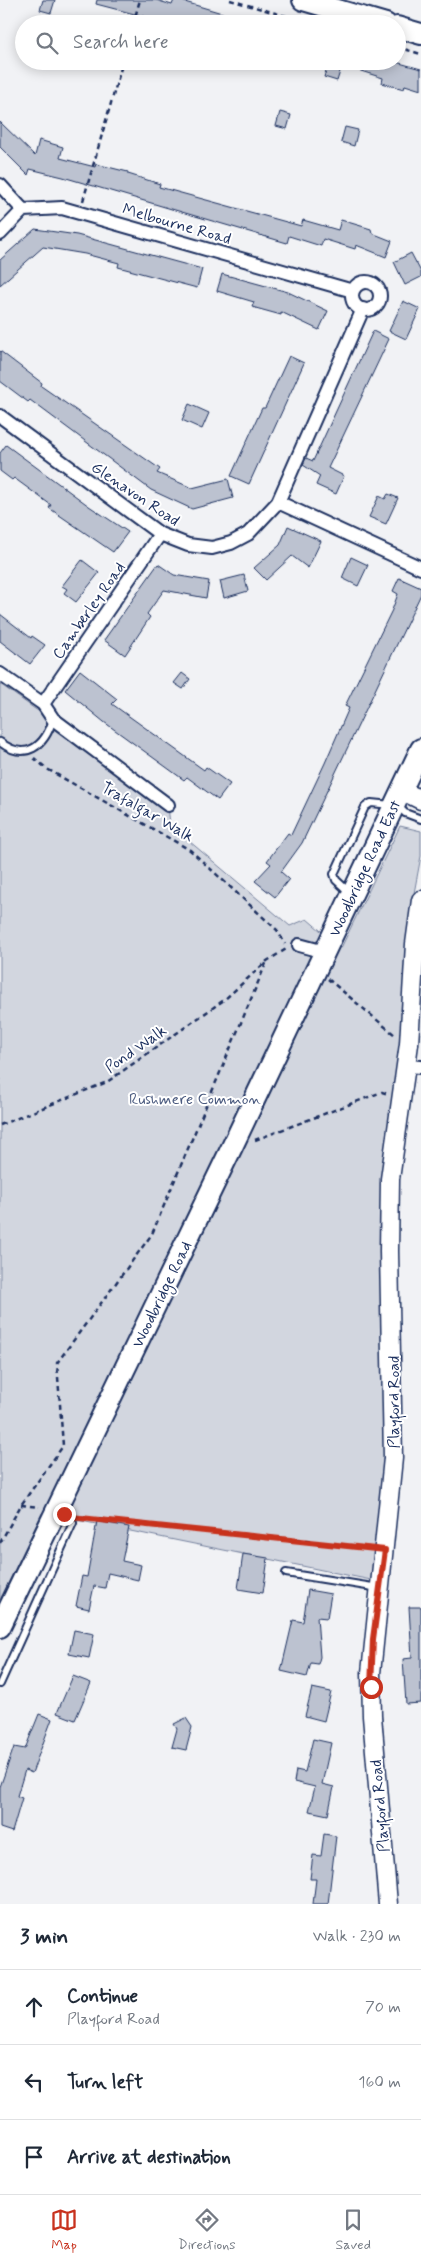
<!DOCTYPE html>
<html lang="en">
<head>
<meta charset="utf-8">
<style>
	body { margin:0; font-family:Mynerve,sans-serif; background:#f2f2f3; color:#1f2937 }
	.stop { position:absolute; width:15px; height:15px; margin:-11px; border:4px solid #c8321e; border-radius:50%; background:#fff }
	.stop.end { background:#c8321e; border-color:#fff; box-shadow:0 1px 5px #0008 }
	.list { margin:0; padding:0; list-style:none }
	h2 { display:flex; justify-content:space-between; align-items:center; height:65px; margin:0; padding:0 20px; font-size:21px }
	h2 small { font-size:16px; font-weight:400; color:#747a83 }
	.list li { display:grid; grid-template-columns:32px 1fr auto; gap:15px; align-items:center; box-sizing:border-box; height:75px; padding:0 20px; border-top:1px solid #e0e1e3 }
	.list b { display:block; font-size:19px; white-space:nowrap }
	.list p { margin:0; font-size:16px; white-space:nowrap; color:#747a83 }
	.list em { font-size:16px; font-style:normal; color:#747a83 }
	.icon { flex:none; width:28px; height:28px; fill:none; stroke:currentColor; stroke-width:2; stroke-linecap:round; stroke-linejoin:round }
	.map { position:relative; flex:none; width:421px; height:1904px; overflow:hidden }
	.search { position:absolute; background:#fff; box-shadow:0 2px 12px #0003; left:15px; right:15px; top:15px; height:55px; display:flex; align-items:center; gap:12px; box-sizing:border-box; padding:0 18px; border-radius:28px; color:#747a83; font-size:19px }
	.sheet { height:290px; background:#fff }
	nav { display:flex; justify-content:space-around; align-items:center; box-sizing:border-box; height:70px; border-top:1px solid #e0e1e3; background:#fff; font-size:14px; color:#747a83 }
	nav a { display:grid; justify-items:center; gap:2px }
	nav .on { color:#c8321e }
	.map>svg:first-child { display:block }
	.green { fill:#d2d6df; stroke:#76829e }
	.building { fill:#bcc2d0; stroke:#1b2f5e }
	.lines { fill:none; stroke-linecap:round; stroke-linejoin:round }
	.lane-casing { stroke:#1b2f5e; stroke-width:10 }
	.street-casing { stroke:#1b2f5e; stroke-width:16 }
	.secondary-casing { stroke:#1b2f5e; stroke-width:21 }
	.primary-casing { stroke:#1b2f5e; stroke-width:24 }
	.path { stroke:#1b2f5e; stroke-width:2.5; stroke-dasharray:5 4; stroke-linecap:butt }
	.lane { stroke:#fff; stroke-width:6 }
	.street { stroke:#fff; stroke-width:12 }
	.secondary { stroke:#fff; stroke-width:18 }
	.primary { stroke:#fff; stroke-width:20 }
	.route { stroke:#c8321e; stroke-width:6 }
	.labels { text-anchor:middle; stroke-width:4; stroke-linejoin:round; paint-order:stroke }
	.street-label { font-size:16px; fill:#1b2f5e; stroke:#fff }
	.park-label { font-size:16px; fill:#49597e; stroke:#fff }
</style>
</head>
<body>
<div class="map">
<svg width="421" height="1904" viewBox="0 0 421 1904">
	<rect width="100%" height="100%" fill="#f1f2f5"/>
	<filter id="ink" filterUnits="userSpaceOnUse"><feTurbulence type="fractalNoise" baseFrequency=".02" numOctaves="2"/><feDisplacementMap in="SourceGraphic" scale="10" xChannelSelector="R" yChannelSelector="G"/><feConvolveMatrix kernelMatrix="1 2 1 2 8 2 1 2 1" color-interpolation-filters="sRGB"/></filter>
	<g filter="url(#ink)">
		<path class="green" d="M 0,684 L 35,709 L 53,719 L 168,805 L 170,825 L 290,926 L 307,919 L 341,948 L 400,826 L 421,831 L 421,856 L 409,920 L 401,1042 L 382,1180 L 381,1276 L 385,1453 L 375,1554 L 371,1580 L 42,1513 L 0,1600 Z"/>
		<path class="building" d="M 43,0 L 55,0 L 51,13 L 40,10 Z
			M 97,0 L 156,0 L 172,5 L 174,0 L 178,0 L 249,21 L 248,24 L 173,24 L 96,4 Z
			M 329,61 L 392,61 L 421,69 L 421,90 L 405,85 L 404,89 L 382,83 L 383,78 L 342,65 L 337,81 L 324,77 Z
			M 280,112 L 291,115 L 287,129 L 276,126 Z
			M 0,122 L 35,156 L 39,140 L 63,147 L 60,158 L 95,167 L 96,164 L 128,172 L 128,174 L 160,184 L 159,187 L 301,226 L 303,220 L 338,230 L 341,220 L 371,229 L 372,233 L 392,241 L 386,257 L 356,245 L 355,249 L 323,239 L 321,246 L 289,236 L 287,243 L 63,177 L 30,169 L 28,175 L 0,147 Z
			M 345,127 L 358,130 L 354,146 L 341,142 Z
			M 35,229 L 77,235 L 202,269 L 197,288 L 118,267 L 119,263 L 85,254 L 43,247 L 0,285 L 0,260 Z
			M 411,253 L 421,272 L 421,277 L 405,285 L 394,262 Z
			M 222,274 L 288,292 L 328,311 L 319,330 L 281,312 L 281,315 L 252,307 L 254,302 L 217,291 Z
			M 403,301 L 420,309 L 406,339 L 389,331 Z
			M 373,331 L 389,339 L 328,468 L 344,476 L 336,494 L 316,485 L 320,476 L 303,465 L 306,458 L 313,461 Z
			M 0,351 L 42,383 L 41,386 L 160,469 L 157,473 L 192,488 L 228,479 L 233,498 L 192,509 L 151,490 L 30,400 L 28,402 L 0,381 Z
			M 289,356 L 304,363 L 249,484 L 231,476 L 262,408 L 265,408 Z
			M 189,404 L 209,413 L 202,429 L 182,420 Z
			M 6,445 L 89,506 L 128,532 L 113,552 L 49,508 L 51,505 L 14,478 L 12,480 L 0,471 L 0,453 Z
			M 388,494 L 398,498 L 386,524 L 369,517 L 379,496 L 385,499 Z
			M 288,526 L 321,541 L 308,568 L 292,556 L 266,580 L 254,568 L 280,545 Z
			M 351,557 L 368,565 L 358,586 L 342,578 Z
			M 82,560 L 99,573 L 76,602 L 64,593 L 67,589 L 62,586 Z
			M 158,564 L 174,575 L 209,581 L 206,598 L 164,590 L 147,614 L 150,617 L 125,655 L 104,640 Z
			M 244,575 L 248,591 L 224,598 L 220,581 Z
			M 399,578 L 421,588 L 421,594 L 302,843 L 281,872 L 289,879 L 275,897 L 255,881 L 271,864 L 267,861 L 288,833 L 291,835 L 325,763 L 349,708 L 345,706 L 392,610 L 398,594 L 393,591 Z
			M 0,614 L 31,638 L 32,636 L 45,645 L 30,664 L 0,641 Z
			M 80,670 L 117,699 L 112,704 L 204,770 L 206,767 L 230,784 L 218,800 L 187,777 L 184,780 L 104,722 L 65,690 Z
			M 182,673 L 190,679 L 183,689 L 174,683 Z
			M 97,1521 L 129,1527 L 122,1561 L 141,1565 L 138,1580 L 108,1573 L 105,1588 L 94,1586 L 89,1609 L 76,1606 L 82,1576 L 87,1577 Z
			M 243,1554 L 268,1558 L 263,1593 L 238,1589 Z
			M 308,1590 L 331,1594 L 327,1618 L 317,1617 L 320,1657 L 318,1664 L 311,1663 L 307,1677 L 281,1671 L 293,1620 L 303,1622 Z
			M 409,1607 L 421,1607 L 421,1703 L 406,1704 L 403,1659 L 412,1658 Z
			M 74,1630 L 94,1634 L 89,1658 L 69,1654 Z
			M 73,1676 L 91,1683 L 75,1720 L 57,1713 Z
			M 312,1688 L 331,1692 L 324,1721 L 305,1716 Z
			M 39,1714 L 52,1719 L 32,1773 L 25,1770 L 17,1796 L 22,1798 L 12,1832 L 0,1828 L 0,1787 L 14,1747 L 25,1749 Z
			M 186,1718 L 192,1727 L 186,1750 L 172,1747 L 177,1729 L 174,1724 Z
			M 313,1739 L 331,1743 L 322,1784 L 334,1787 L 328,1815 L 309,1811 L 315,1787 L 294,1782 L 296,1770 L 305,1772 Z
			M 324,1834 L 336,1836 L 328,1904 L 313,1904 L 316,1879 L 310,1879 L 313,1855 L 321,1856 Z"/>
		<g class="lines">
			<defs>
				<path id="lane" d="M 0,742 C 26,762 45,746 53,719
					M 397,805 L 405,813 L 421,819
					M 349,892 L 336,880 L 334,874 L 365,807 L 371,803 L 391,805
					M 286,1573 L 379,1588
					M 0,1684 L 73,1523 L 62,1504"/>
				<path id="street" d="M 0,185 L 23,210
					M 0,234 L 23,210 L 62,208 L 353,291
					M352 296a14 14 0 1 1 28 0a14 14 0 1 1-28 0Z
					M 0,416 L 160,534 L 188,545 L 212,548 L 231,543 L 248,534 L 278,502 L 363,309
					M 278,502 L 421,568
					M 0,674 L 43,704 L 53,719 L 168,805
					M 43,704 L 160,534
					M 299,945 L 325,952
					M 406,1066 L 421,1067"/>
				<path id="secondary" d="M 401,790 L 421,800
					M 388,1904 L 372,1716 L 371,1673 L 393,1458 L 389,1251 L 390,1179 L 409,1044 L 415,944 L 421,900"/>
				<path id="primary" d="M 303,0 L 386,24
					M 397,27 L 421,34
					M 0,1627 L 232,1147 L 421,749"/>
			</defs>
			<use href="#lane" class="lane-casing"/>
			<use href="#street" class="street-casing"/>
			<use href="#secondary" class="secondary-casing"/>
			<use href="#primary" class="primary-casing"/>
			<path class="path" d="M 230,0 L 314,24
				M 133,24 L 140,0
				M 397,47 L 421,54
				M 83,201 L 123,61
				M 34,758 L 47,769 L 190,850 L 277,930 L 285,944
				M 328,979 L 395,1035
				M 0,1125 L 107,1082 L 224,1000 L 267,961 L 288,948
				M 255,1140 L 382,1092 L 388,1094
				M 21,1505 L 39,1507
				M 81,1518 L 369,1548
				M 0,1543 L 21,1505 L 63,1446 L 57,1363 L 152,1234 L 267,961"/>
			<use href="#lane" class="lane"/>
			<use href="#street" class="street"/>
			<use href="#secondary" class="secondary"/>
			<use href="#primary" class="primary"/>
		</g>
	</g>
	<g class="lines" filter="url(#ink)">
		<path class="route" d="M 64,1514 L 71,1517 L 385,1550 L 373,1639 L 371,1687"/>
	</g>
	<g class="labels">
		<g class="street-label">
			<text transform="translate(177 223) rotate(16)" y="6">Melbourne Road</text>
			<text transform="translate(136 493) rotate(34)" y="6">Glenavon Road</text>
			<text transform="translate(88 610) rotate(-55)" y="6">Camberley Road</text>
			<text transform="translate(148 811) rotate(30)" y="6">Trafalgar Walk</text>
			<text transform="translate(364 868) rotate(-65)" y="6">Woodbridge Road East</text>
			<text transform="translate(135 1048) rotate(-35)" y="6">Pond Walk</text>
			<text transform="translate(161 1294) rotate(-64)" y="6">Woodbridge Road</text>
			<text transform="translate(393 1402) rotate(-90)" y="6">Playford Road</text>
			<text transform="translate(379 1806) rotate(-95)" y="6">Playford Road</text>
		</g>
		<g class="park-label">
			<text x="195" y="1104">Rushmere Common</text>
		</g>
	</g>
</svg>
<div class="stop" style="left:371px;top:1687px"></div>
<div class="stop end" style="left:64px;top:1514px"></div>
<div class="search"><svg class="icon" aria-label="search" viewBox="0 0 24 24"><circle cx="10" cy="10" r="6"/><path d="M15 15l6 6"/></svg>Search here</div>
</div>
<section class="sheet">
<h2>3 min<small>Walk · 230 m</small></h2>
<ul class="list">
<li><svg class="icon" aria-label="ahead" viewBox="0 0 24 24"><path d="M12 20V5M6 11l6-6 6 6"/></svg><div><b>Continue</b><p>Playford Road</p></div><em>70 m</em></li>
<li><svg class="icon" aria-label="left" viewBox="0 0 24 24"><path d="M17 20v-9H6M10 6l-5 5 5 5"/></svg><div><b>Turn left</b></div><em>160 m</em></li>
<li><svg class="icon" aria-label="arrive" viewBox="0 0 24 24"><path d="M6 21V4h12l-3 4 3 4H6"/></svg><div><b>Arrive at destination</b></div></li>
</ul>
</section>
<nav>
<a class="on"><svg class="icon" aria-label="map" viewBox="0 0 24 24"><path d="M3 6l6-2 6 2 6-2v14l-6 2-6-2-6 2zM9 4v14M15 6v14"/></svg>Map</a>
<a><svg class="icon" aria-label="directions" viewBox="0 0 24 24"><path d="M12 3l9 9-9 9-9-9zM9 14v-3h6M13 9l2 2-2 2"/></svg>Directions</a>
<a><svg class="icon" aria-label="saved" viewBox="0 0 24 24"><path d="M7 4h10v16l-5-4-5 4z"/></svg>Saved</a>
</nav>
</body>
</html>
